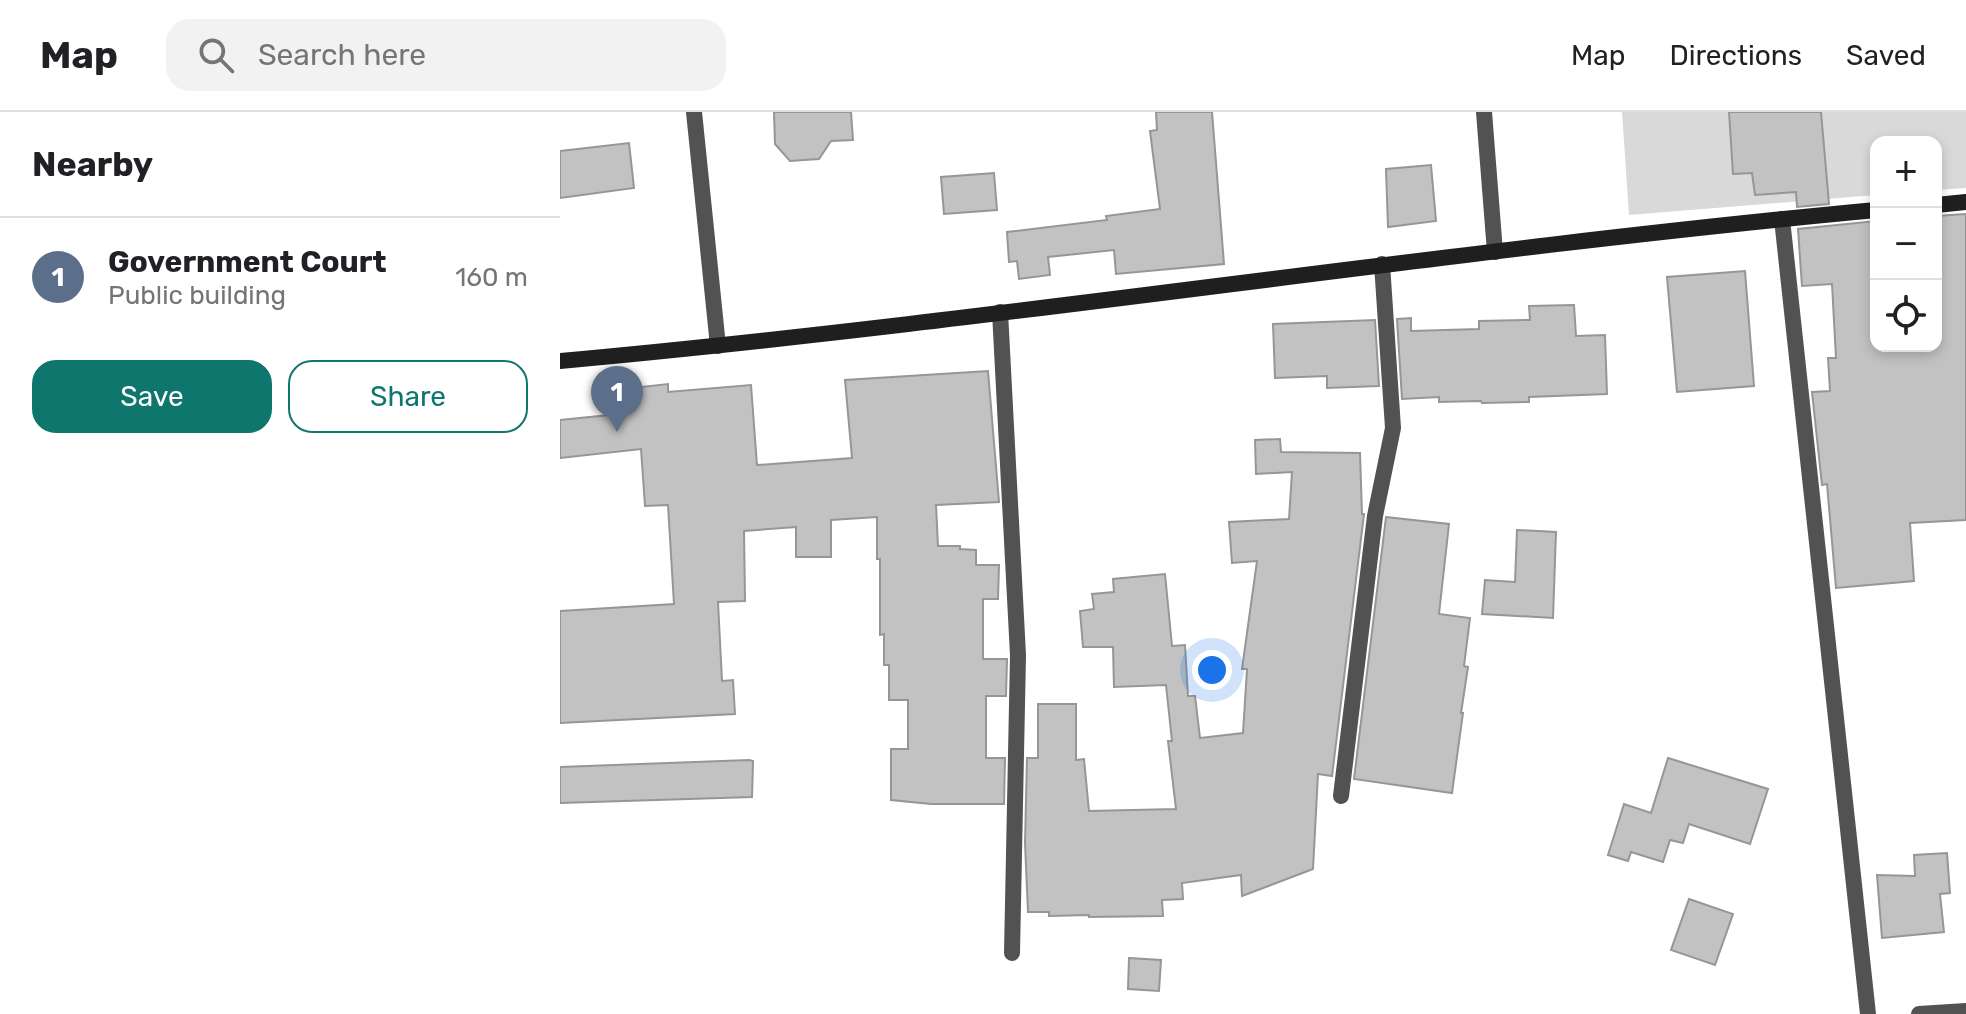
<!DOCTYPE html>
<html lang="en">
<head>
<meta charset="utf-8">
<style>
	body { margin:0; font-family:Rubik,sans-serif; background:#f2f2f2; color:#202124 }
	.controls { position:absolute; right:24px; top:24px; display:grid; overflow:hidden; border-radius:16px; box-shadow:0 4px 12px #0003 }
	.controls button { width:72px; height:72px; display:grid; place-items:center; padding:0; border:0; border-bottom:2px solid #e0e0e0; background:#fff; color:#202124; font:40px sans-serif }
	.you { position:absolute; left:652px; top:558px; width:28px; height:28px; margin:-20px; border:6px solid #fff; border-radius:50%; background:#1a73e8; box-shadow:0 0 0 12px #1a73e833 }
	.badge { display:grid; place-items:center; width:52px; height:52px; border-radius:50%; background:#0f766e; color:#fff; font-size:26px; font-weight:700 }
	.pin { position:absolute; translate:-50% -66px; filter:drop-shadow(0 2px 4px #0008) }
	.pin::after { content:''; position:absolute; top:42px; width:28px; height:24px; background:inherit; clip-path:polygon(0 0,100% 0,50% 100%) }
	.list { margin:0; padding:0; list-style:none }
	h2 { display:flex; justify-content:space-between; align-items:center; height:104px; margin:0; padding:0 32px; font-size:34px }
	h2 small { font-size:26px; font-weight:400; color:#757577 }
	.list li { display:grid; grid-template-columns:52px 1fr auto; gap:24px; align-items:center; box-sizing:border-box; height:120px; padding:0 32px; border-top:2px solid #e0e0e0 }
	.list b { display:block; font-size:30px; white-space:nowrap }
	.list p { margin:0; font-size:26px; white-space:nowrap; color:#757577 }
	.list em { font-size:26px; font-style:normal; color:#757577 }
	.actions { display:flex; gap:16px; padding:24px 32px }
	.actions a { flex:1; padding:18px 0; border:2px solid #0f766e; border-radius:24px; text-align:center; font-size:28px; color:#0f766e }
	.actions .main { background:#0f766e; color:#fff }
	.icon { flex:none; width:44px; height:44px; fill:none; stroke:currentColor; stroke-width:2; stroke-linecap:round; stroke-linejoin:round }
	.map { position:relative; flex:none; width:1406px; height:902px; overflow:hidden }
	header { display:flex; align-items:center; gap:48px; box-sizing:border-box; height:112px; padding:0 40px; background:#fff; border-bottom:2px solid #e0e0e0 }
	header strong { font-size:38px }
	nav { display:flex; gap:44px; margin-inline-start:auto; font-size:28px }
	.search { width:560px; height:72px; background:#f2f2f2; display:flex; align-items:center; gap:20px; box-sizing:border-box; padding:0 28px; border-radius:24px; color:#757577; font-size:30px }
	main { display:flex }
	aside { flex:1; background:#fff }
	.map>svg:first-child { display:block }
	.green { fill:#d9d9d9 }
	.building { fill:#c2c2c2; stroke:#969696; stroke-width:2 }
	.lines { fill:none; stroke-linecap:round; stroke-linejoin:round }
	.street { stroke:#525252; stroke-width:16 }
	.secondary { stroke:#1f1f1f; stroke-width:16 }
</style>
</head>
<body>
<header>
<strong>Map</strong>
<div class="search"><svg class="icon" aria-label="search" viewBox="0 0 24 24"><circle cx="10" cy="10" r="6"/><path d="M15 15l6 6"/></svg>Search here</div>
<nav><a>Map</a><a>Directions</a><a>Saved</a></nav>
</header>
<main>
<aside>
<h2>Nearby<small></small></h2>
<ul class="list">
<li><span class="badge" style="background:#5c6f8a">1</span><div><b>Government Court</b><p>Public building</p></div><em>160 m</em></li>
</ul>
<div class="actions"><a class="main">Save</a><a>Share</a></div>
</aside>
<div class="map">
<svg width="1406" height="902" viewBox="0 0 1406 902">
	<rect width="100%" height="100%" fill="#fff"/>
	<path class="green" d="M 1062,0 L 1406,0 L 1406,76 L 1376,78 L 1376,30 L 1316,30 L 1316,83 L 1069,103 Z"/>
	<path class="building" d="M 214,0 L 291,0 L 293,28 L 271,29 L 259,47 L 230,49 L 215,32 Z
		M 596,0 L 652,0 L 664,152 L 556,162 L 554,138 L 488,145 L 490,163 L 459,167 L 457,149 L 449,150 L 447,120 L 547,108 L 546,104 L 600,97 L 590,19 L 597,18 Z
		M 1169,0 L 1261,0 L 1269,92 L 1237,95 L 1236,80 L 1195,83 L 1192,61 L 1173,62 Z
		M 69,31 L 74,76 L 0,86 L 0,39 Z
		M 871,53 L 876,109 L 828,115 L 826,57 Z
		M 434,61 L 437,98 L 384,102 L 381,65 Z
		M 1406,102 L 1406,408 L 1350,411 L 1354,469 L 1276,476 L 1267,372 L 1262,373 L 1252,280 L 1270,279 L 1268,246 L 1276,246 L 1272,172 L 1242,174 L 1238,117 L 1316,109 L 1316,234 L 1376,234 L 1376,104 Z
		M 1185,159 L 1194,274 L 1117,280 L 1107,165 Z
		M 1014,193 L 1016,224 L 1045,223 L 1047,282 L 969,285 L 969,290 L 922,291 L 921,289 L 879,290 L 879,285 L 842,287 L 837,207 L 851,206 L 851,219 L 919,217 L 919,209 L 970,208 L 969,194 Z
		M 815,208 L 819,274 L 767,276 L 767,264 L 715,266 L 713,212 Z
		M 428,259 L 439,390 L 376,393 L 378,434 L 400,434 L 400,437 L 416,438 L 416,453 L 439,453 L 438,487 L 423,487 L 423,547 L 447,547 L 446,584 L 426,584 L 426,646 L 445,646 L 444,692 L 371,692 L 331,688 L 331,637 L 348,637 L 348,588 L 329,588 L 329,553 L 324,553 L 324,522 L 320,523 L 320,447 L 317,447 L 317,405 L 271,408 L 271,445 L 236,445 L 236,415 L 184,419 L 185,489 L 158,490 L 162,569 L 173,568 L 175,602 L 0,611 L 0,499 L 114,492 L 108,393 L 85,394 L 81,337 L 0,346 L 0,308 L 49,303 L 46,279 L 108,272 L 108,280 L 191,273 L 197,353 L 292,346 L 285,268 Z
		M 720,327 L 721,340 L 800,341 L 802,402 L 804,402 L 772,664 L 758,662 L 753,757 L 682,784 L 681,763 L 622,771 L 623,787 L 602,788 L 603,804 L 529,805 L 529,803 L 489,804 L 489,800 L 468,800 L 465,731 L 467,646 L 478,646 L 478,592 L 516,592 L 516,648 L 524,647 L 529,699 L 616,697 L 608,629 L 612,629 L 606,573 L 554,575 L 553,535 L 523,535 L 520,499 L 534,497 L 532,482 L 554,480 L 553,467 L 605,462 L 612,534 L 625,533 L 628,584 L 635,584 L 640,626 L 683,621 L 687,557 L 682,557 L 697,449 L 672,451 L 669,410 L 729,407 L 732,360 L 696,362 L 695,328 Z
		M 826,405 L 889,412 L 879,502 L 910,506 L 904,554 L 908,555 L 901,601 L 903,601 L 892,681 L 794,667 Z
		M 957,418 L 996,420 L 993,506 L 922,502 L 925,468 L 955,470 Z
		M 1108,646 L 1208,677 L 1190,732 L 1129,712 L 1123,731 L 1110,728 L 1103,750 L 1071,740 L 1068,749 L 1048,743 L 1064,692 L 1091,701 Z
		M 189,648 L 193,649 L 192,685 L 0,691 L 0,655 Z
		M 1387,741 L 1390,781 L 1380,782 L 1384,820 L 1322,826 L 1317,763 L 1355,764 L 1354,743 Z
		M 1129,787 L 1173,802 L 1155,853 L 1111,838 Z
		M 569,846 L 601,848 L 599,879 L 568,877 Z"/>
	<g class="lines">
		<path class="street" d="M 134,0 L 158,234
			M 924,0 L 935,140
			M 1222,107 L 1308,902
			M 440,200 L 458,543 L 452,841
			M 781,684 L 815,404 L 833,316 L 822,152
			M 1359,902 L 1406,899"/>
		<path class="secondary" d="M 1376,93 L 1406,90
			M 0,249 C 440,209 876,139 1316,98"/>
	</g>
</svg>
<div class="controls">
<button>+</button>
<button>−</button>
<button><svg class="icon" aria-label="locate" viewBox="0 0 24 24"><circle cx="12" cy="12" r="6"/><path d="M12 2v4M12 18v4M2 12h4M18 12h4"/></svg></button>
</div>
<div class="you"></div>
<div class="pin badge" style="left:57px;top:320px;background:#5c6f8a">1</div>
</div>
</main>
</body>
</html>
